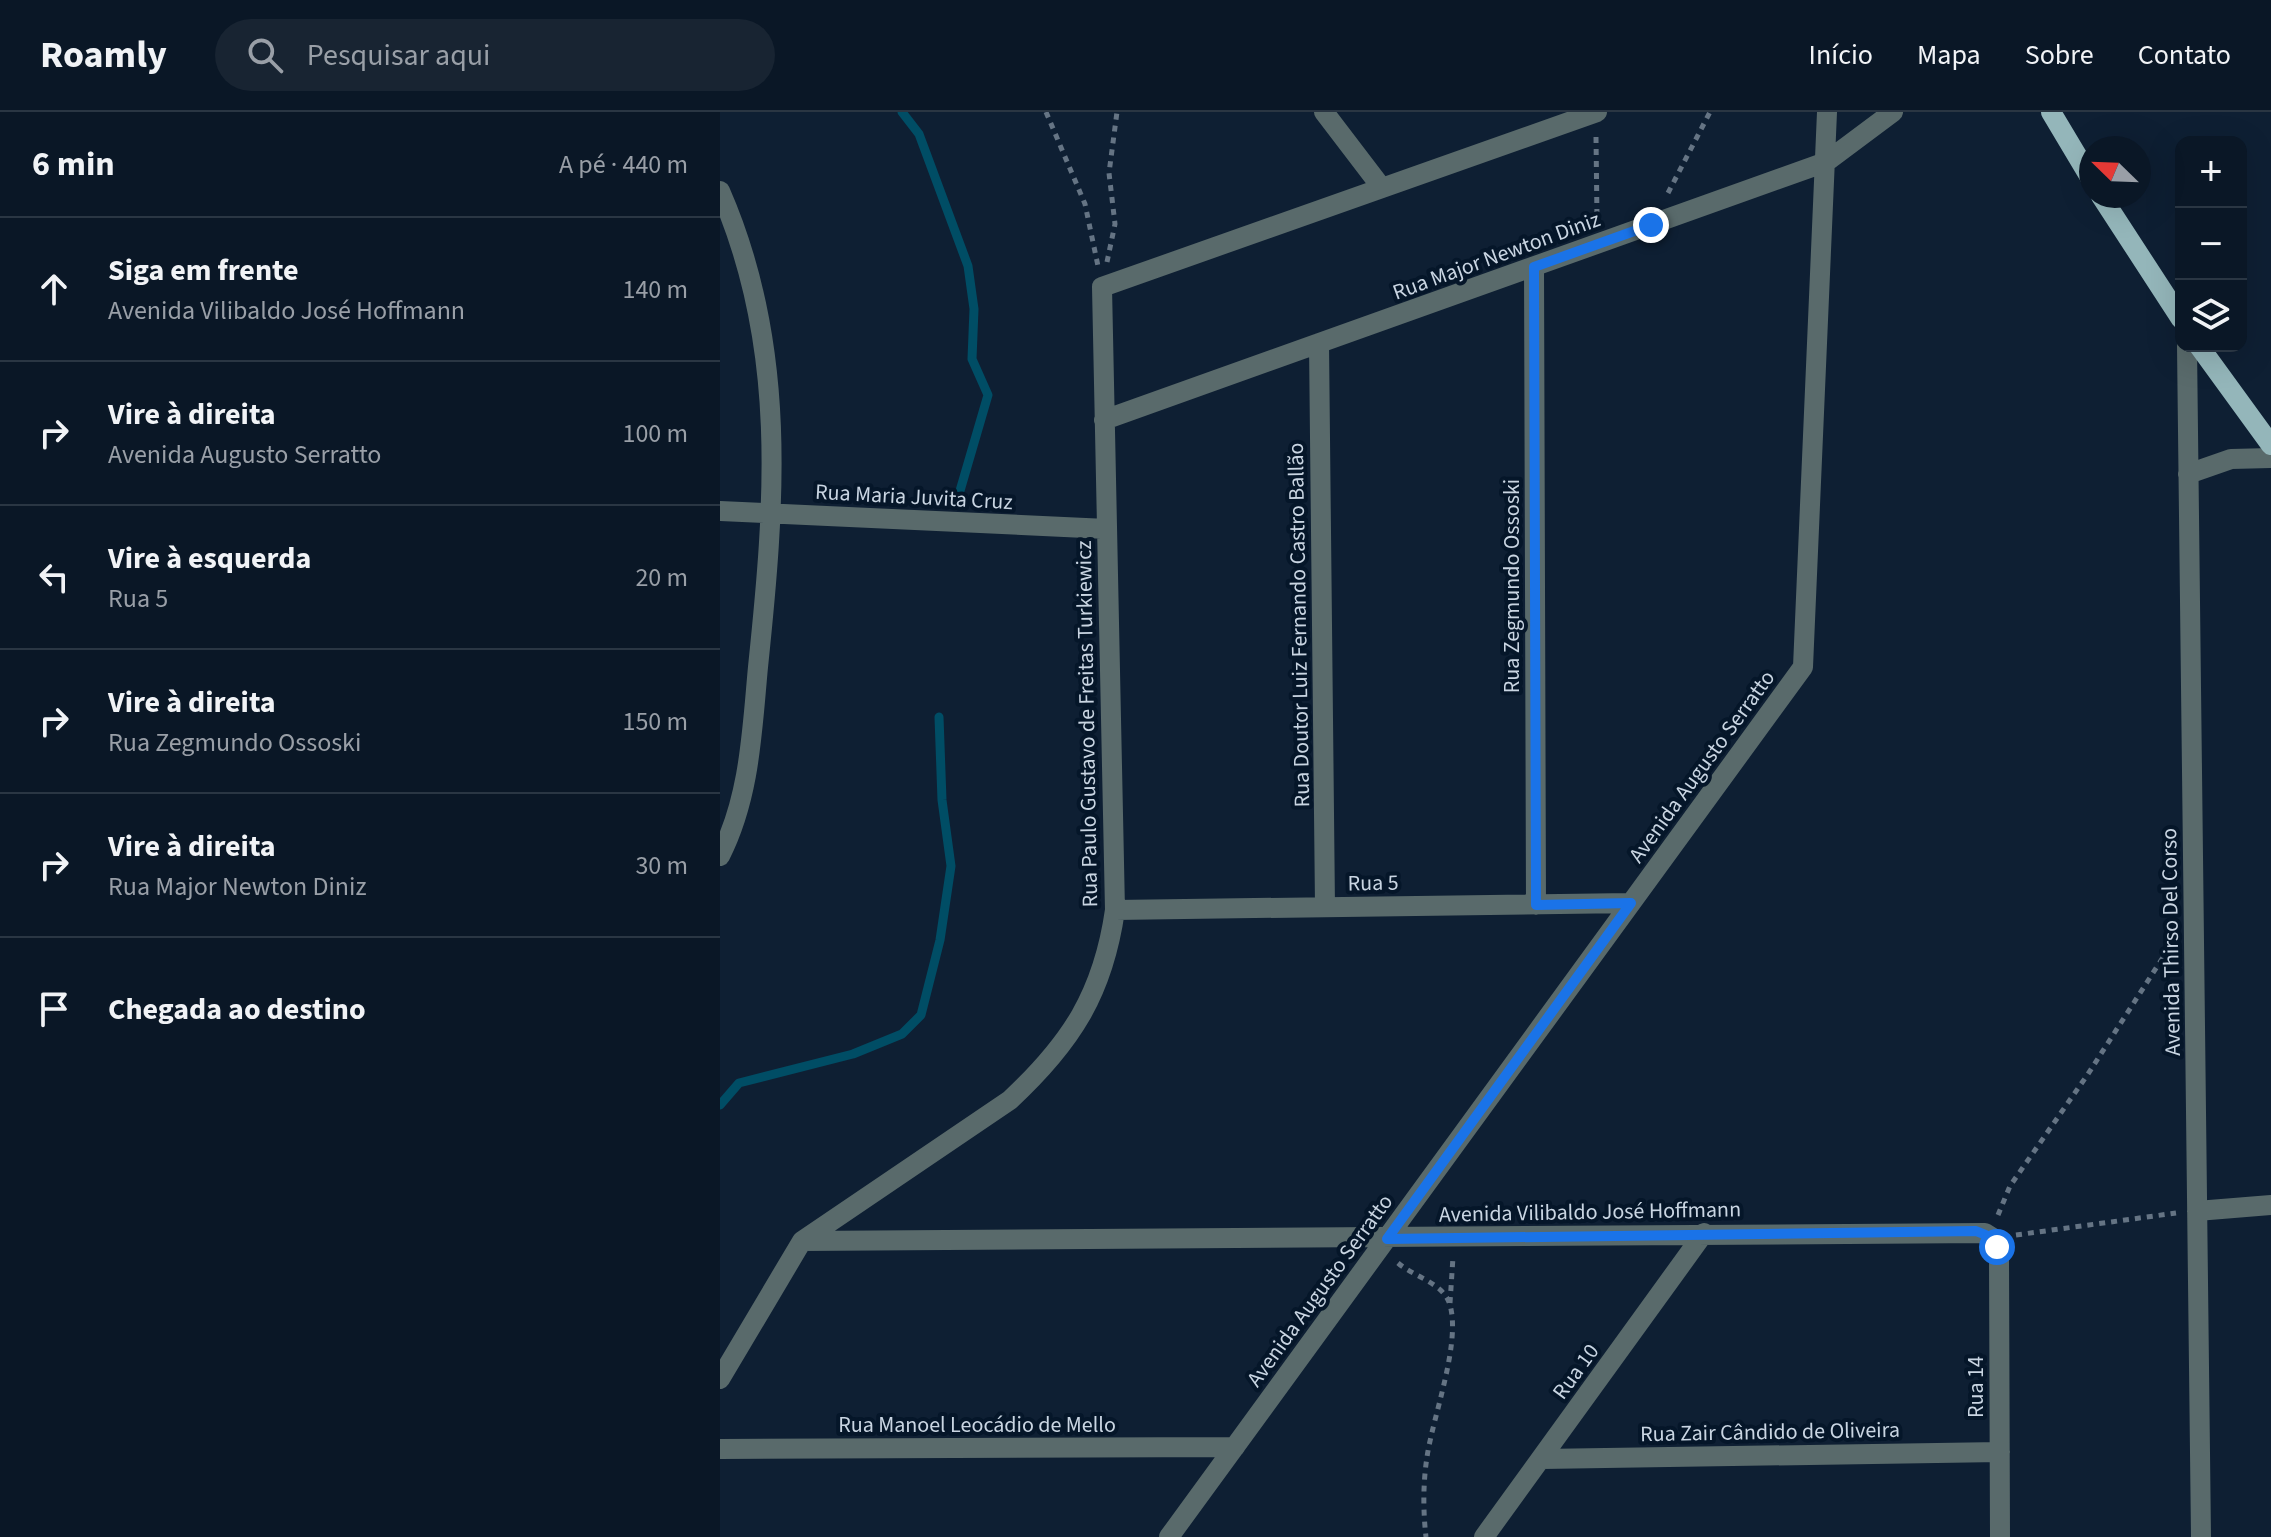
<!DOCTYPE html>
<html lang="pt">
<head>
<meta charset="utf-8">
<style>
	body { margin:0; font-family:"Source Sans 3",sans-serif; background:#182432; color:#f1f3f6 }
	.controls { position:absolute; right:24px; top:24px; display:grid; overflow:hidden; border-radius:16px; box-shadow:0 8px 32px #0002 }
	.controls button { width:72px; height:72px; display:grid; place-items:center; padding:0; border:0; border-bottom:2px solid #2a3643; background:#0a1726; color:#f1f3f6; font:40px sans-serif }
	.compass { position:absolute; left:1359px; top:24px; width:72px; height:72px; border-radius:50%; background:#0a1726; box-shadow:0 8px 32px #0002; rotate:293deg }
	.stop { position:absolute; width:24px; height:24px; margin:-18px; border:6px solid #1a73e8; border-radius:50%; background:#fff }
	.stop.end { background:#1a73e8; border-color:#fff; box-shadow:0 2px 8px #0008 }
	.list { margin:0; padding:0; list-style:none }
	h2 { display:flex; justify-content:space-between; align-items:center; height:104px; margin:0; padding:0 32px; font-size:34px }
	h2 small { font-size:26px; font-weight:400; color:#999fa7 }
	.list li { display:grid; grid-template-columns:52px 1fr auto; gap:24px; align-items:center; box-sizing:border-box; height:144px; padding:0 32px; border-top:2px solid #2a3643 }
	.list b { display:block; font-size:30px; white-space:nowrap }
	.list p { margin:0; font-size:26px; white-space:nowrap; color:#999fa7 }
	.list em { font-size:26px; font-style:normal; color:#999fa7 }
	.icon { flex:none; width:44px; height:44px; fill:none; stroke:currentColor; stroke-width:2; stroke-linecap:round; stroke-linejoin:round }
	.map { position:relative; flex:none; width:1551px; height:1425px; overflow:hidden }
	header { display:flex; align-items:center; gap:48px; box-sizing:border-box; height:112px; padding:0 40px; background:#0a1726; border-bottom:2px solid #2a3643 }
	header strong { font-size:38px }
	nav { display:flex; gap:44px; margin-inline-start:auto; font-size:28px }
	.search { width:560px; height:72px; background:#182432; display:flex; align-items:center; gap:20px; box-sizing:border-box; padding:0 28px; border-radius:44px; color:#999fa7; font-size:30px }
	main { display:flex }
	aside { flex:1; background:#0a1726 }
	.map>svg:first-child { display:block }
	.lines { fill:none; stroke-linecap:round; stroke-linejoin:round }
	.stream { stroke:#004d65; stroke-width:9 }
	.path { stroke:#657484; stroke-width:5; stroke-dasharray:6 6; stroke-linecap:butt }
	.minor { stroke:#596a6b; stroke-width:20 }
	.major { stroke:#94b6ba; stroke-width:20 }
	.route { stroke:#1a73e8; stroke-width:10 }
	.labels { text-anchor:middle; stroke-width:8; stroke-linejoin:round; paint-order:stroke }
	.street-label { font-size:22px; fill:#c9d5e2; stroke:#051629 }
</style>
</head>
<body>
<header>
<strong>Roamly</strong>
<div class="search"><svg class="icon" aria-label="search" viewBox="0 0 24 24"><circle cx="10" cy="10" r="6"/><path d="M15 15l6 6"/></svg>Pesquisar aqui</div>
<nav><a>Início</a><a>Mapa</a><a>Sobre</a><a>Contato</a></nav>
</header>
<main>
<aside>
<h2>6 min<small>A pé · 440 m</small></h2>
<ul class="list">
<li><svg class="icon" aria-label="ahead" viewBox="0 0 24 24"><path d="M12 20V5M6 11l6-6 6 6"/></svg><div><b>Siga em frente</b><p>Avenida Vilibaldo José Hoffmann</p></div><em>140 m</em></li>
<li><svg class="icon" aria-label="right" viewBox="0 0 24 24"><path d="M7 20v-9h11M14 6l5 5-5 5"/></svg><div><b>Vire à direita</b><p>Avenida Augusto Serratto</p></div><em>100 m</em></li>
<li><svg class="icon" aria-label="left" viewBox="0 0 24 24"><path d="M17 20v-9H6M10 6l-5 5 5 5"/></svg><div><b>Vire à esquerda</b><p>Rua 5</p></div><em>20 m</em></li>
<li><svg class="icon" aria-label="right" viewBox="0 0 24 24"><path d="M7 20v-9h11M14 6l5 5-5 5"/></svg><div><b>Vire à direita</b><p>Rua Zegmundo Ossoski</p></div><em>150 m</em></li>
<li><svg class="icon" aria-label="right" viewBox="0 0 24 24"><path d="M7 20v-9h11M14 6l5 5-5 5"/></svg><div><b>Vire à direita</b><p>Rua Major Newton Diniz</p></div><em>30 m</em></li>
<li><svg class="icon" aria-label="arrive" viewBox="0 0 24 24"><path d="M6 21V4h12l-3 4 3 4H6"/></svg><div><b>Chegada ao destino</b></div></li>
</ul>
</aside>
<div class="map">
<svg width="1551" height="1425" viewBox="0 0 1551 1425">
	<rect width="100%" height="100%" fill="#0e1f33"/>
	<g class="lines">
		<path class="stream" d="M 182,0 L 199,22 L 248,154 L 254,197 L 252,247 L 268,283 L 237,389
			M 0,993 L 19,971 L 133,942 L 182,922 L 201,903 L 220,828 L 231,754 L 222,688 L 219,605"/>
		<path class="path" d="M 326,0 L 365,92 L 378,154
			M 876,25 L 877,107
			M 948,81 L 990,0
			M 387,150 L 395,112 L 389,61 L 397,0
			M 1278,1103 L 1290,1074 L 1368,962 L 1449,836
			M 1296,1123 L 1456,1101
			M 678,1151 C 694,1165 724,1171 730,1193 C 741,1232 713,1304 707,1345 C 703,1371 703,1399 706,1425
			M 730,1191 L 733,1145"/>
		<path class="minor" d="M 604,0 L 662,76
			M 0,79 C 68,234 55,392 38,555 C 32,619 30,685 0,744
			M 814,155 L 816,793
			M 599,231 L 605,795
			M 1467,234 L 1481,1425
			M 384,308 L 1106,50 L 1173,0
			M 1468,362 L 1511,347 L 1551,346
			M 0,399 L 387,417
			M 395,798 L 911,791
			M 1477,1099 L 1551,1093
			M 82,1129 L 1265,1121 L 1273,1126 L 1279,1144 L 1280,1425
			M 0,1267 L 82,1129 L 290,988 C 351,931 383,882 395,798 L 382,175 L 877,0
			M 0,1337 L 515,1335
			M 822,1347 L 1280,1340
			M 449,1425 L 1083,555 L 1107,0
			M 764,1425 L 984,1121"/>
		<path class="major" d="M 1331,0 L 1371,67
			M 1381,84 L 1461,207
			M 1479,234 L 1551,333"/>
	</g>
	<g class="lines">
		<path class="route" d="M 931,113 L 814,155 L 816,793 L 911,791 L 667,1127 L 1256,1119 L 1273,1126 L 1277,1135"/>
	</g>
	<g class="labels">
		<g class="street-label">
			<text transform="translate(776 143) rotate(-20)" y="8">Rua Major Newton Diniz</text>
			<text transform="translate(194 384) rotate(3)" y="8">Rua Maria Juvita Cruz</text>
			<text transform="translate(791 474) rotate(-90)" y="8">Rua Zegmundo Ossoski</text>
			<text transform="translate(578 513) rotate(-91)" y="8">Rua Doutor Luiz Fernando Castro Ballão</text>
			<text transform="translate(366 612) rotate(-91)" y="8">Rua Paulo Gustavo de Freitas Turkiewicz</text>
			<text transform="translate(981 654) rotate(-54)" y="8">Avenida Augusto Serratto</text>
			<text transform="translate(653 770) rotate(-1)" y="8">Rua 5</text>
			<text transform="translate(1450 830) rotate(-91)" y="8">Avenida Thirso Del Corso</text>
			<text transform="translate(870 1099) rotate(-1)" y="8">Avenida Vilibaldo José Hoffmann</text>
			<text transform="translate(599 1178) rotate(-54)" y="8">Avenida Augusto Serratto</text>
			<text transform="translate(855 1259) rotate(-54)" y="8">Rua 10</text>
			<text transform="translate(1255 1275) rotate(-90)" y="8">Rua 14</text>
			<text x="257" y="1320">Rua Manoel Leocádio de Mello</text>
			<text transform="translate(1050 1319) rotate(-1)" y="8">Rua Zair Cândido de Oliveira</text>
		</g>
	</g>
</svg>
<div class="controls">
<button>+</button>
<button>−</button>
<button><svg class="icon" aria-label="layers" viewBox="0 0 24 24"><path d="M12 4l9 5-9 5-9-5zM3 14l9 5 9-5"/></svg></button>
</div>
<svg class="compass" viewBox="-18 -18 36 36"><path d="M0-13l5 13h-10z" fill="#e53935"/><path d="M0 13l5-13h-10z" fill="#999fa7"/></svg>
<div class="stop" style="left:1277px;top:1135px"></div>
<div class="stop end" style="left:931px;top:113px"></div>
</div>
</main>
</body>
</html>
